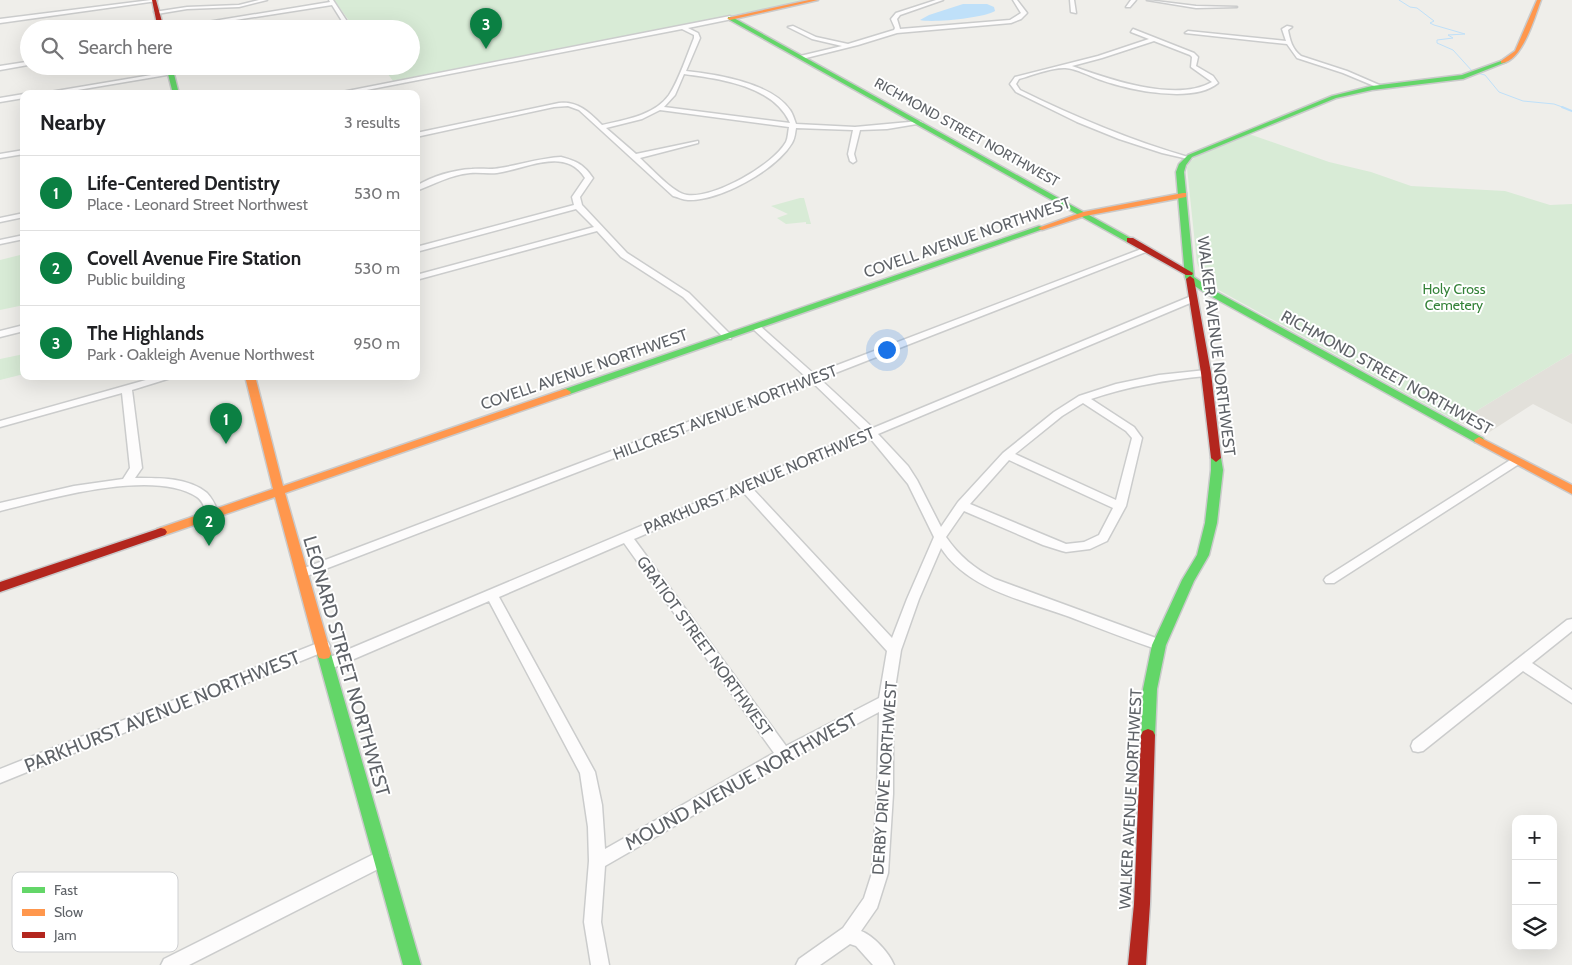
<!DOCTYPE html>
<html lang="en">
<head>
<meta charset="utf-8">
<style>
	body { margin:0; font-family:Cabin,sans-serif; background:#f2f2f2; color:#202124 }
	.controls { position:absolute; right:15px; bottom:15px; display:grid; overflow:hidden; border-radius:10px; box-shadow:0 5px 20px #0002 }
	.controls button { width:45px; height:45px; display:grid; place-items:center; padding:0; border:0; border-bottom:1px solid #e0e0e0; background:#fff; color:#202124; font:25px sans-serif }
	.you { position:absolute; left:886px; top:349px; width:18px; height:18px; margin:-12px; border:4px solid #fff; border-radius:50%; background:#1a73e8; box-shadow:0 0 0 8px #1a73e833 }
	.badge { display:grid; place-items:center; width:32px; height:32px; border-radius:50%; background:#0b8043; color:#fff; font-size:16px; font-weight:700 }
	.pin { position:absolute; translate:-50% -41px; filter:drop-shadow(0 1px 2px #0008) }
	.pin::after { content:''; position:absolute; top:26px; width:18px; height:15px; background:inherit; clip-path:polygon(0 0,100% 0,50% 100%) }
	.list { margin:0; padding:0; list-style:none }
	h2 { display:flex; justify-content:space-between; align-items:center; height:65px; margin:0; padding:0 20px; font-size:21px }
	h2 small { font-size:16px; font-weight:400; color:#757577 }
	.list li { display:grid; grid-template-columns:32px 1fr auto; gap:15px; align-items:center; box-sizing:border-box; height:75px; padding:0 20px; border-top:1px solid #e0e0e0 }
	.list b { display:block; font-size:19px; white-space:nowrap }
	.list p { margin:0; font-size:16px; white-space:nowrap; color:#757577 }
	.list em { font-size:16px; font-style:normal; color:#757577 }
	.icon { flex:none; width:28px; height:28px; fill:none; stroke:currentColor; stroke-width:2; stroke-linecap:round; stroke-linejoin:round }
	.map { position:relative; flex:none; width:1572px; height:965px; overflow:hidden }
	.search { position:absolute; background:#fff; box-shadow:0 5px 20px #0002; left:20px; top:20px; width:400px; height:55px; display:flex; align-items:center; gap:12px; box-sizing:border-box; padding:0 18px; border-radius:28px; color:#757577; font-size:19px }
	.panel { position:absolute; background:#fff; box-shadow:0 5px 20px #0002; left:20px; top:90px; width:400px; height:290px; border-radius:10px }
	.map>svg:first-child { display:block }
	.education { fill:#e2e0da }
	.green { fill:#d8ebd6 }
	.water { fill:#bfe0f9 }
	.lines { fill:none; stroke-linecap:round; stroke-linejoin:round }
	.stream-far1 { stroke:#bfe0f9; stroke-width:1 }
	.stream { stroke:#bfe0f9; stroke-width:2 }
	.street-casing { stroke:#cbcccc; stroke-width:3 }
	.fast-casing { stroke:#cacacb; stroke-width:3 }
	.slow-casing { stroke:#cacacb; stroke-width:3 }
	.jam-casing { stroke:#cacacb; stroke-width:3 }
	.street { fill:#fdfcfc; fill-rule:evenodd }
	.fast { fill:#63d668; fill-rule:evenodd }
	.slow { fill:#ff974d; fill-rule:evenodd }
	.jam { fill:#b3261e; fill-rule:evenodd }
	.labels { text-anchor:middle; stroke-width:4; stroke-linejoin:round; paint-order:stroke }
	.far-street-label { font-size:14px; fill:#5f6368; stroke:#fff }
	.far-park-label { font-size:14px; fill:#348238; stroke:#fff }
	.street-label { font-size:16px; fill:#5f6368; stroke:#fff }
	.near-street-label { font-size:19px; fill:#5f6368; stroke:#fff }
	.key { fill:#fff; stroke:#cfd0d2; stroke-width:1 }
	.key-label { font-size:14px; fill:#5f6368 }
</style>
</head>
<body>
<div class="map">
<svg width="1572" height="965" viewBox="0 0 1572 965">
	<rect width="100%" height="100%" fill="#efeeea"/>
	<path class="education" d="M 1572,353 L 1572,424 L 1533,404 L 1488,433 L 1458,422 Z"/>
	<path class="green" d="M 334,0 L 811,0 L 393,81 L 382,66 L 411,66 L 411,29 L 355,29 Z
		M 1249,134 L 1329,162 L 1371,172 L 1411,186 L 1505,191 L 1550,205 L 1572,204 L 1572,353 L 1458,422 L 1206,283 L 1197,263 L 1187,168 C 1193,150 1232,140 1249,134 Z
		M 800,198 L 804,198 L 811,224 L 806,224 L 806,222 L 786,224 L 777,218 L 788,214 L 771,206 Z
		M 24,254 L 24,305 L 0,310 L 0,260 Z
		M 24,354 L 24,374 L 0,380 L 0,359 Z"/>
	<path class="water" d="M 963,4 L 987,4 L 994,7 L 995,11 C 984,18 932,23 920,20 L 929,15 Z"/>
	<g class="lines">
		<path class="stream-far1" d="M 1399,0 L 1410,7 L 1417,8 L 1434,21 L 1430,23 L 1434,25 L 1465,34 L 1448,35 L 1453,38 L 1437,40 L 1437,43 L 1453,50 L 1473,72 L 1485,75 L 1499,92 L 1523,101 L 1554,104 L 1565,108"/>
		<path class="stream" d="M 1562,107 L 1572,111"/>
		<defs>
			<path id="street" d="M 151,0 L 157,1 L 0,23 L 0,19 Z
				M 259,0 L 267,0 L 239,7 L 187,9 L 157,14 L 154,12 L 187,7 L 239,5 Z
				M 329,0 L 333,0 L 352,29 L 347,29 L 332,5 L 178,29 L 165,29 L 330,2 Z
				M 936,0 L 943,0 L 900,15 L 897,19 L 900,29 L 1010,20 L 1021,13 L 1013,0 L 1017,0 L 1027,13 L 1021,19 L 1011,23 L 897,33 L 858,45 L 802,59 L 800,56 L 842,46 L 812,39 L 788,27 L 793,26 L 816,37 L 848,44 L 894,30 L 895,28 L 891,19 L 896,13 Z
				M 1070,0 L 1074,0 L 1076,13 L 1071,12 Z
				M 1131,0 L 1136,0 L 1130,7 L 1126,7 Z
				M 1147,0 L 1196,6 L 1237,7 L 1196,8 Z
				M 730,16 L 732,19 L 688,28 L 698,33 L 700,38 L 686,71 C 715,74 772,83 790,110 C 793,114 794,119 796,124 L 855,127 L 920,121 L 923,123 L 887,129 L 860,130 L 854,154 L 856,161 L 853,163 L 850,161 L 848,154 L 853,130 L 796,128 C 795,133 795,138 792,143 C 776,170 720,201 688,200 C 683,200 678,197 673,196 L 579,110 L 568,106 L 554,107 L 416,137 L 416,133 L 559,103 C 578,101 589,112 602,125 C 625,120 655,115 669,95 C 679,80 687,55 694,38 L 694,35 L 682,29 L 346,94 L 332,94 ZM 684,74 C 721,79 774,86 790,123 L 664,107 L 675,95 ZM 660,110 L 789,127 C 788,132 788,138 786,142 C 773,165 714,199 687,195 C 673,193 651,168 640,158 L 698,143 L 698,141 L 636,154 L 606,128 L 642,119 Z
				M 1287,26 L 1292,27 L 1288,30 C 1290,40 1292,49 1301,56 L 1347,71 L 1384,87 L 1379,88 L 1343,73 L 1297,58 L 1287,44 L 1185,33 L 1188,31 L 1286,41 L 1282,29 Z
				M 1133,29 L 1194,53 L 1198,57 L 1196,66 L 1213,76 L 1218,83 C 1193,104 1129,90 1101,80 C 1092,77 1073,67 1064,68 C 1050,68 1033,75 1019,79 L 1016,84 L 1020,90 C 1075,117 1130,140 1188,157 L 1188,159 L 1162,153 L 1119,139 L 1077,122 L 1016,92 L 1010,84 L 1015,77 L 1098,56 L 1149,39 L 1131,32 ZM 1154,41 L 1190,55 L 1192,57 L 1191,67 L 1212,82 C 1176,103 1108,79 1072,66 L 1102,58 Z
				M 26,62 L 28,65 L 0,70 L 0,66 Z
				M 205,66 L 220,66 L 54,94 L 38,94 Z
				M 24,94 L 24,98 L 0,102 L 0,98 Z
				M 24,150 L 24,154 L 0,158 L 0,154 Z
				M 561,157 C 577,161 584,165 593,178 L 580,197 L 582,205 L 627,253 L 689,293 L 731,335 L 731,339 L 725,339 L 683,297 L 621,257 L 597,231 L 416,280 L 416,275 L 594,227 L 576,209 L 416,252 L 416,247 L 574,205 L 572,197 L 585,178 C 565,146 526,169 497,173 C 488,174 479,172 470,173 C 450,175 435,184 416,191 L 416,186 C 433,176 453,170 472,169 C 481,168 491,170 500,168 C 520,165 540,158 561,157 Z
				M 24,213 L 24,217 L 0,222 L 0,218 Z
				M 24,235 L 24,239 L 0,244 L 0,240 Z
				M 1144,248 L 1151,250 L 820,379 L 873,428 L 1189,297 L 1195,297 L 1195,301 L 878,434 L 908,466 L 917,480 L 941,527 L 958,502 L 1003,453 L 1054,412 L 1079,396 L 1116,384 L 1159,375 L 1206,370 L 1211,373 L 1206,376 C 1166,380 1129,386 1091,399 L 1134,427 L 1142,438 L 1126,506 L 1107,541 L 1090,549 L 1066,552 L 1062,551 L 1043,545 L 964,511 L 946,537 C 959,556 975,569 995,579 L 1164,641 L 1166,645 L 1164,649 L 1159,650 C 1129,640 1099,628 1070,617 C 1026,601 968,590 941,548 L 919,599 L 901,650 L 893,701 L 893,794 L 888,873 L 877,908 L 861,931 C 874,936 889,953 894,965 L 873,965 L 856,946 L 850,944 L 820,965 L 796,965 L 799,959 L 843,928 L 864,898 L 872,873 L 877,794 L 879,712 L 789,760 L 605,866 L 601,922 L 609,965 L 591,965 L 584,922 L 589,861 L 588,827 L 580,773 L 489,601 L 333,668 L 328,670 L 323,668 L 321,664 L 323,660 L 864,432 L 812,382 L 307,576 L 299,576 L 297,573 L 299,570 L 806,377 L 753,329 L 753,325 L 759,325 L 814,374 ZM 1083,403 L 1126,431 L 1132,438 L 1116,500 L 1015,454 L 1062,416 ZM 870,438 L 908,484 L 934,537 L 907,599 L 892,638 L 752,488 ZM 1009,460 L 1113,508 L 1099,535 L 1084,542 L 1066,544 L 970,504 ZM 743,492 L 887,651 L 879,698 L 786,746 L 634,539 ZM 624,543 L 774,753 L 605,849 L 602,805 L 595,772 L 499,597 Z
				M 24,325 L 24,331 L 0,337 L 0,331 Z
				M 160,376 L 177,376 L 132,390 L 142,468 L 135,478 C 158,478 188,477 207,493 C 213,499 216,507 219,514 L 217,517 L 209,517 C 205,510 204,502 197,497 C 154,468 48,499 0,511 L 0,503 L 74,486 L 123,479 L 130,468 L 122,393 L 0,427 L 0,421 Z
				M 1515,457 L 1520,461 L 1519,464 L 1334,583 L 1326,583 L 1324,580 L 1326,577 Z
				M 1572,619 L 1572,631 L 1532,663 L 1572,690 L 1572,703 L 1523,671 L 1423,751 L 1418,752 L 1413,751 L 1411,746 L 1413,741 L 1567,620 Z
				M 323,641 L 328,642 L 330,646 L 328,650 L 0,783 L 0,769 Z
				M 382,850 L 388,852 L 390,858 L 388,864 L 189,965 L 161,965 L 164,959 Z"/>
			<path id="fast" d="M 728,17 L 732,17 L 1134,240 L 1127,242 L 728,19 Z
				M 1501,61 L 1506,62 L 1463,79 L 1372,90 L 1336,98 L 1192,157 L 1186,165 L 1184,172 L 1194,277 L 1213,290 L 1483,438 L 1484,440 L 1483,442 L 1475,442 L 1207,294 L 1187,281 L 1185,277 L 1176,172 L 1179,164 L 1188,155 L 1332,96 L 1372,86 L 1462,75 Z
				M 166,66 L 172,66 L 179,94 L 173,94 Z
				M 1039,226 L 1046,228 L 570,394 L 566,395 L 561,392 L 562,390 Z
				M 1216,454 L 1221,458 L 1223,470 L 1217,523 L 1209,555 L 1194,581 L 1166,645 L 1157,689 L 1155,735 L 1153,739 L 1148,741 L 1143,739 L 1141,735 L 1143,689 L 1152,645 L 1182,580 L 1197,555 L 1205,523 L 1211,470 L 1211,458 Z
				M 324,649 L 329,650 L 331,654 L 421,965 L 403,965 L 317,654 L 319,650 Z"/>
			<path id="slow" d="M 809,0 L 818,0 L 730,20 L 727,18 Z
				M 1537,0 L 1541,0 C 1535,16 1522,63 1501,63 L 1501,61 L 1515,51 Z
				M 1183,193 L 1186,193 L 1186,197 L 1085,216 L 1042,230 L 1038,228 L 1083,212 Z
				M 245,376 L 255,376 L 283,486 L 562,390 L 566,389 L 571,392 L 570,394 L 285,493 L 331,654 L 329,658 L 324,659 L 319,658 L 317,654 L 275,497 L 165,535 L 157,535 L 155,532 L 157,529 L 273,489 Z
				M 1479,437 L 1572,485 L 1572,494 L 1475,442 L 1474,440 Z"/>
			<path id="jam" d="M 152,0 L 156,0 L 164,29 L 158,29 Z
				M 1127,238 L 1133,238 L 1193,273 L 1192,275 L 1186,275 L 1127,242 Z
				M 1190,276 L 1194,279 L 1211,373 L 1221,458 L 1216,462 L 1211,458 L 1201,373 L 1186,279 Z
				M 161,528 L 165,529 L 167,532 L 165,535 L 0,592 L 0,582 Z
				M 1148,729 L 1153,731 L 1155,735 L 1150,904 L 1146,965 L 1128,965 L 1134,904 L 1141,735 L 1143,731 Z"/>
		</defs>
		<use href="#street" class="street-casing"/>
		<use href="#fast" class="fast-casing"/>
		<use href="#slow" class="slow-casing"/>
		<use href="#jam" class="jam-casing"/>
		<use href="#street" class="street"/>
		<use href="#fast" class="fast"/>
		<use href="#slow" class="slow"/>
		<use href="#jam" class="jam"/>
	</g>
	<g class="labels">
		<g class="far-street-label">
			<text transform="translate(967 132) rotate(29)" y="5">RICHMOND STREET NORTHWEST</text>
		</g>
		<g class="far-park-label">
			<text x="1454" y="294">Holy Cross<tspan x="1454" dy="16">Cemetery</tspan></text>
		</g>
		<g class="street-label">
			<text transform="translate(967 237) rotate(-19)" y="6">COVELL AVENUE NORTHWEST</text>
			<text transform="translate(1217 346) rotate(83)" y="6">WALKER AVENUE NORTHWEST</text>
			<text transform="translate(584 369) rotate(-19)" y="6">COVELL AVENUE NORTHWEST</text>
			<text transform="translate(1387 372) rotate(29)" y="6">RICHMOND STREET NORTHWEST</text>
			<text transform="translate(725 412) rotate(-21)" y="6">HILLCREST AVENUE NORTHWEST</text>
			<text transform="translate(759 480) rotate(-23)" y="6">PARKHURST AVENUE NORTHWEST</text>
			<text transform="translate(705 646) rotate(54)" y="6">GRATIOT STREET NORTHWEST</text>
			<text transform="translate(884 778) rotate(-86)" y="6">DERBY DRIVE NORTHWEST</text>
			<text transform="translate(1130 799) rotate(-87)" y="6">WALKER AVENUE NORTHWEST</text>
		</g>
		<g class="near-street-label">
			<text transform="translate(347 666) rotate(74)" y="7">LEONARD STREET NORTHWEST</text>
			<text transform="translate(162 711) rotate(-22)" y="7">PARKHURST AVENUE NORTHWEST</text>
			<text transform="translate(741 781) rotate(-29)" y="7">MOUND AVENUE NORTHWEST</text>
		</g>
	</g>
	<rect x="12" y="872" width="166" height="80" rx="8" class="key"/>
	<rect x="22" y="887" width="23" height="6" fill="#63d668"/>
	<rect x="22" y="909" width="23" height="7" fill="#ff974d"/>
	<rect x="22" y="932" width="23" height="6" fill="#b3261e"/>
	<g class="key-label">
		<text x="54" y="895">Fast</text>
		<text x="54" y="917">Slow</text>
		<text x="54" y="940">Jam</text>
	</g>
</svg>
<div class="controls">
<button>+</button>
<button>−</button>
<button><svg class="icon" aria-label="layers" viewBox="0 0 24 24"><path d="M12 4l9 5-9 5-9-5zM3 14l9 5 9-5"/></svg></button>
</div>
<div class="you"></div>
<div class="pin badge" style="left:226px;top:444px">1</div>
<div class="pin badge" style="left:209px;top:546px">2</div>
<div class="pin badge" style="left:486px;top:49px">3</div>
<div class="search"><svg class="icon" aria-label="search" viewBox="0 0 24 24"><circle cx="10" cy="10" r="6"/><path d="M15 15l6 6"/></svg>Search here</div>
<section class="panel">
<h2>Nearby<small>3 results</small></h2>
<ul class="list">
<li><span class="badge">1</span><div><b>Life-Centered Dentistry</b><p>Place · Leonard Street Northwest</p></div><em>530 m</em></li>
<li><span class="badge">2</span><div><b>Covell Avenue Fire Station</b><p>Public building</p></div><em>530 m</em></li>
<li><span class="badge">3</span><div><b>The Highlands</b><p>Park · Oakleigh Avenue Northwest</p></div><em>950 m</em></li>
</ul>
</section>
</div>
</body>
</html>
